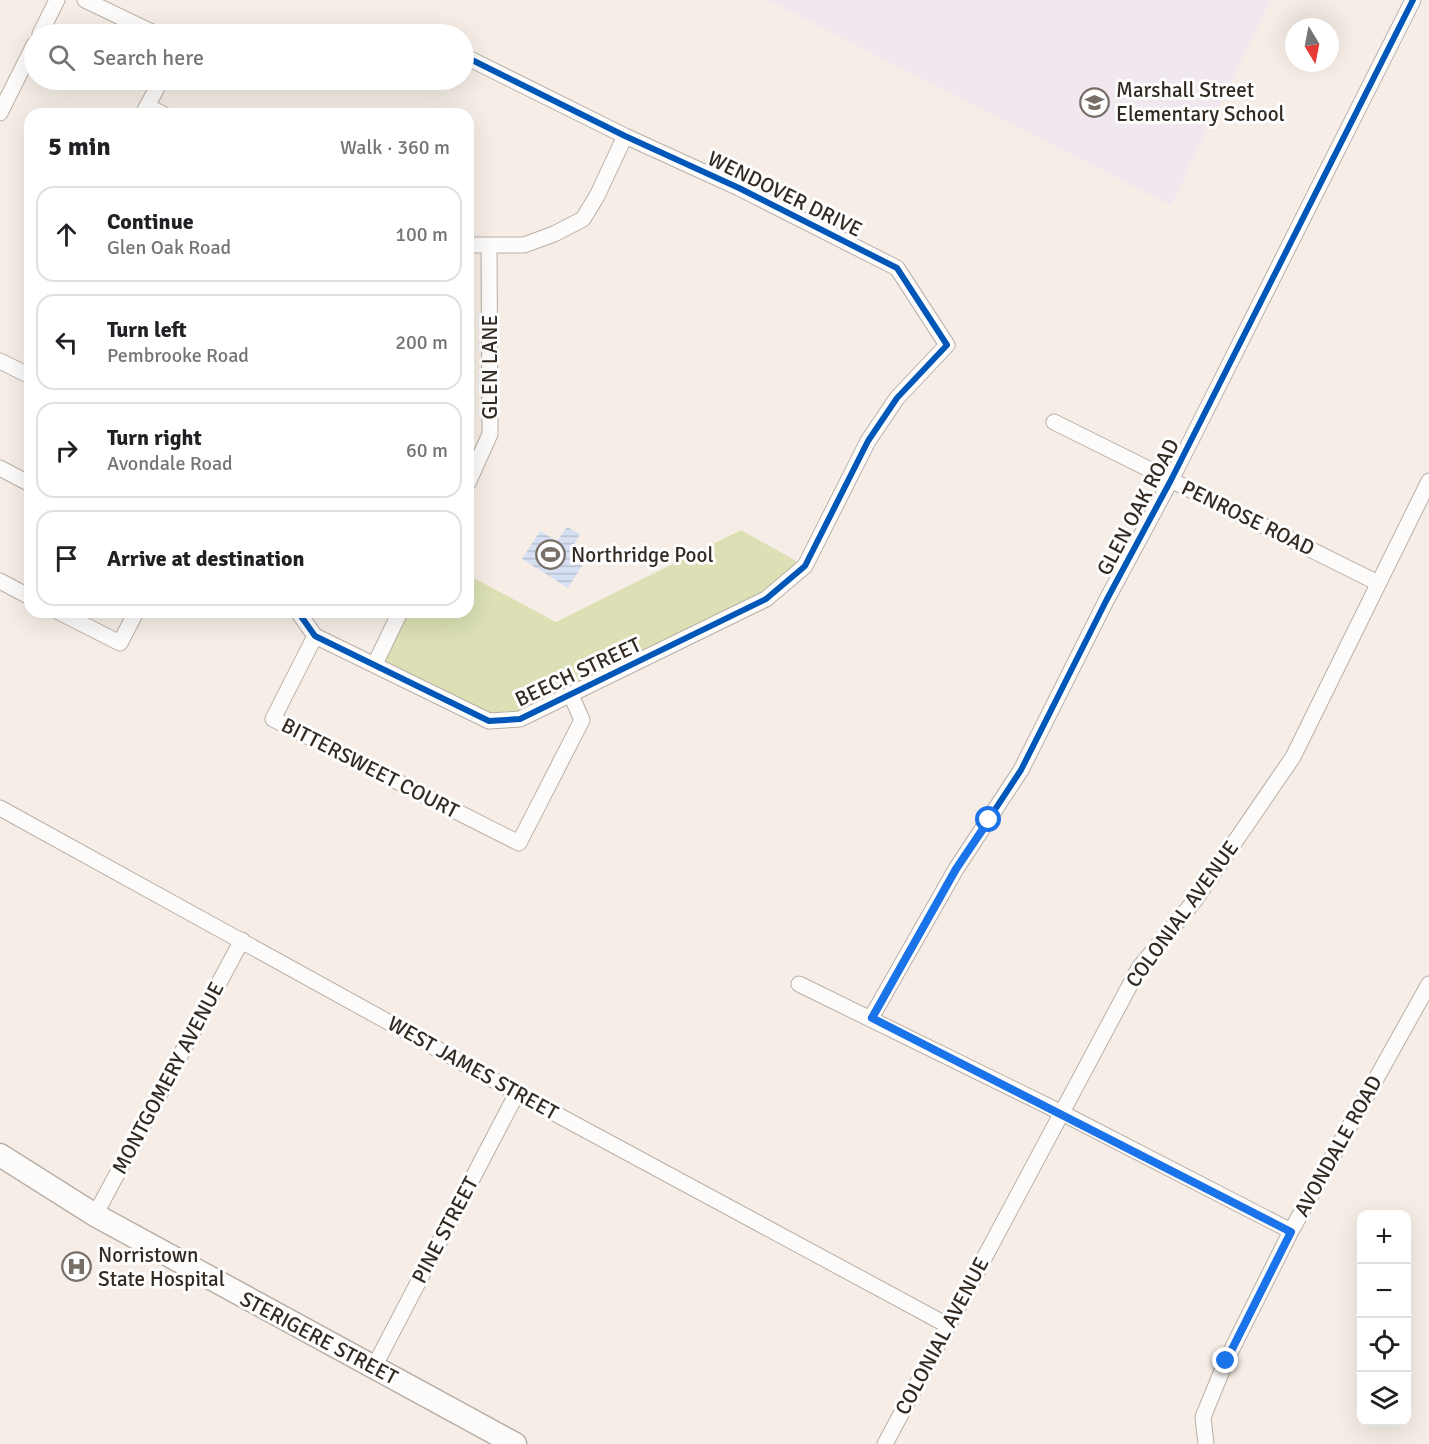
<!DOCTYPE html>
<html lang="en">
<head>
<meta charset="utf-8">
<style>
	body { margin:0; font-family:Signika,sans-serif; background:#f6f6f6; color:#202124 }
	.controls { position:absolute; right:18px; bottom:18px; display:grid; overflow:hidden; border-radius:12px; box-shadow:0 6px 24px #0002 }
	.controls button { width:54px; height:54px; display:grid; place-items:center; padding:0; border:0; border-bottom:2px solid #e0e0e0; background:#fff; color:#202124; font:30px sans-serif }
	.compass { position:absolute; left:1285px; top:18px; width:54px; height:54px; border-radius:50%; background:#fff; box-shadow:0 6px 24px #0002; rotate:170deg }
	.stop { position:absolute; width:18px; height:18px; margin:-14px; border:4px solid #1a73e8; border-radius:50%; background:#fff }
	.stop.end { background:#1a73e8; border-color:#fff; box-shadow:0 2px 6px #0008 }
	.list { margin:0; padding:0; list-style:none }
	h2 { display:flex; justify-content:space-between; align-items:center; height:78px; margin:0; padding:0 24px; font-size:26px }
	h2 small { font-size:20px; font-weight:400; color:#757577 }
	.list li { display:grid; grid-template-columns:39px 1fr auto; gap:18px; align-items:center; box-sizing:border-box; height:96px; margin:0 12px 12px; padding:0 12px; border:2px solid #e0e0e0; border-radius:18px }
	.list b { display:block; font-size:22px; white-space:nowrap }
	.list p { margin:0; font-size:20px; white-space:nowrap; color:#757577 }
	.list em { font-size:20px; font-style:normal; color:#757577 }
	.icon { flex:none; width:33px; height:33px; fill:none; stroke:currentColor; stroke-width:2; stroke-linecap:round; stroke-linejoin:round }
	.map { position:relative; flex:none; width:1429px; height:1444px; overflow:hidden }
	.search { position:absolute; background:#fff; box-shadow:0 6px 24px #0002; left:24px; top:24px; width:450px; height:66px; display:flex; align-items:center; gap:15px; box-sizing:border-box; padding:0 21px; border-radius:33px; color:#757577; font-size:22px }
	.panel { position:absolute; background:#fff; box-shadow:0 6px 24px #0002; left:24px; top:108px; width:450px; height:510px; border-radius:18px }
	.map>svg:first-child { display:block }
	.education { fill:#f1e7ef }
	.green { fill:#dce0b4 }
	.water { fill:url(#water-rules) }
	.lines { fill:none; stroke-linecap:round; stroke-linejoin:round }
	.street-casing { stroke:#b8b0a8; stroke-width:17 }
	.secondary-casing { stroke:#b8b0a8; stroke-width:25 }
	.street { stroke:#fefcfb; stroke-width:15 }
	.secondary { stroke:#fefcfb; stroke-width:22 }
	.cycleway-casing { stroke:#fefefe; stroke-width:10 }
	.cycleway { stroke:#0057b8; stroke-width:6 }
	.route { stroke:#1a73e8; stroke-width:8 }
	.labels { text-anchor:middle; stroke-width:6; stroke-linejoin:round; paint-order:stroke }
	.poi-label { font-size:21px; fill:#332a22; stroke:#fefefe; text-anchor:start }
	.street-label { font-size:21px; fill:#332a22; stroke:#fefefe }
</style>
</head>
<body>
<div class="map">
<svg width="1429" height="1444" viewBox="0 0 1429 1444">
	<defs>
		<pattern id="water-rules" width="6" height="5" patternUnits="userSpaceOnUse" patternTransform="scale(1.5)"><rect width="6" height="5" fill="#d6e0f2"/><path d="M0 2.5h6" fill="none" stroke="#b8c0cf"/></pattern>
	</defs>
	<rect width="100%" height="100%" fill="#f6eee6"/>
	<path class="education" d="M 767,0 L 1271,0 L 1171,205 Z"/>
	<path class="green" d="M 741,530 L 805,566 L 766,599 L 571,695 L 489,721 L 375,664 L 402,612 L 468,612 L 468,575 L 556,622 Z"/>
	<path class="water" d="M 567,527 L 580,534 L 570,551 L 585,561 L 568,588 L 522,559 L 540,531 L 557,541 Z"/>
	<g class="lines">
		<defs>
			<path id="street" d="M 85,0 L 156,34
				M 40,34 L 57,0
				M 147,106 L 163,114
				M 0,113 L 34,45
				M 143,114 L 161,80
				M 468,245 L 524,245 L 554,234 L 583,219 L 597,196 L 625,136
				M 0,361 L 30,376
				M 1054,422 L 1378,583
				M 0,468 L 30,484
				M 468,483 L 490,434 L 489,246
				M 0,581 L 30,597
				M 59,612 L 120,643 L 136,612
				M 298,612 L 315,636 L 489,721 L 520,719 L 766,599 L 805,566 L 868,441 L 897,398 L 947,345 L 897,268 L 739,188 L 625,136 L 464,56
				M 315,636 L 273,719 L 519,843 L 582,720 L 571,695
				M 375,664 L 400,612
				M 0,808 L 517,1093 L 947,1325
				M 799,984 L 1062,1113 L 1291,1231
				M 871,1018 L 956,869 L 1021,770 L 1106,601 L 1171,480 L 1413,0
				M 95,1215 L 242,940
				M 374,1367 L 517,1093
				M 885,1444 L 1139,968 L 1195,900 L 1293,757 L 1429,481
				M 1206,1444 L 1203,1417 L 1226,1361 L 1291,1231 L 1429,984"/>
			<path id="secondary" d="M 0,1155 L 95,1215 L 515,1444"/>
		</defs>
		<use href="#street" class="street-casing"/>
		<use href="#secondary" class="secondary-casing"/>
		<use href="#street" class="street"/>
		<use href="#secondary" class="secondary"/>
		<defs>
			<path id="cycleway" d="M 298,612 L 315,636 L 489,721 L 520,719 L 766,599 L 805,566 L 868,441 L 897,398 L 947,345 L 897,268 L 739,188 L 625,136 L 464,56
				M 871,1018 L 956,869 L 1021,770 L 1106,601 L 1171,480 L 1413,0"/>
		</defs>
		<use href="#cycleway" class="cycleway-casing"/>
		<use href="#cycleway" class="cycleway"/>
	</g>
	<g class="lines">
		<path class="route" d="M 989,820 L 956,869 L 872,1018 L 1291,1232 L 1226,1361"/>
	</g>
	<defs>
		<symbol id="school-ring" viewBox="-11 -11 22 22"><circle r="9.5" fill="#fefefe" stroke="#776f67" stroke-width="1.5"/><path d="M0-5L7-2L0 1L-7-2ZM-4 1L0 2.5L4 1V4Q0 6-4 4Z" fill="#776f67"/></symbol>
		<symbol id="stadium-ring" viewBox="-11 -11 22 22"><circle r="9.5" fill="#fefefe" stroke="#776f67" stroke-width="1.5"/><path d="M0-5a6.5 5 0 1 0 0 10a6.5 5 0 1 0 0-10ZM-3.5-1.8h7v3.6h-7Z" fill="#776f67"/></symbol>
		<symbol id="hospital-ring" viewBox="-11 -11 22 22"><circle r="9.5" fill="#fefefe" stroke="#776f67" stroke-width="1.5"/><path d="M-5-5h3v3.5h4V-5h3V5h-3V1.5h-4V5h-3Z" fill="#776f67"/></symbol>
	</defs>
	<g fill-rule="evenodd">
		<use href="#school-ring" x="1078" y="86" width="33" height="33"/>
		<use href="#stadium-ring" x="534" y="538" width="33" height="33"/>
		<use href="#hospital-ring" x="60" y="1250" width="33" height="33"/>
	</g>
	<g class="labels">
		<g class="poi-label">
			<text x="1116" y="97">Marshall Street<tspan x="1116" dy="24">Elementary School</tspan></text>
			<text x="571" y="562">Northridge Pool</text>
			<text x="98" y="1262">Norristown<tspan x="98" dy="24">State Hospital</tspan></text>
		</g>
		<g class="street-label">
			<text transform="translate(785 194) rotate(26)" y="7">WENDOVER DRIVE</text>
			<text transform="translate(490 367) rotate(-90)" y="7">GLEN LANE</text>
			<text transform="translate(1138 507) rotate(-62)" y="7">GLEN OAK ROAD</text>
			<text transform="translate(1248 518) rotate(26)" y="7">PENROSE ROAD</text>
			<text transform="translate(578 672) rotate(-25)" y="7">BEECH STREET</text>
			<text transform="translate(370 768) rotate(27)" y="7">BITTERSWEET COURT</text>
			<text transform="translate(1182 914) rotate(-54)" y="7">COLONIAL AVENUE</text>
			<text transform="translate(473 1068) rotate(29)" y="7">WEST JAMES STREET</text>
			<text transform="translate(168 1078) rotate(-62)" y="7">MONTGOMERY AVENUE</text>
			<text transform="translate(1338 1146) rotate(-61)" y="7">AVONDALE ROAD</text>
			<text transform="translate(445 1230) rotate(-62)" y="7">PINE STREET</text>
			<text transform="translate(942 1336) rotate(-62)" y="7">COLONIAL AVENUE</text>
			<text transform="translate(319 1338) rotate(28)" y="7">STERIGERE STREET</text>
		</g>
	</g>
</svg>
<div class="controls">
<button>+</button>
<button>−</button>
<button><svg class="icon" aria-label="locate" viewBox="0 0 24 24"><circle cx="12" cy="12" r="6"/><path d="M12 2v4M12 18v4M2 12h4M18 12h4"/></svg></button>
<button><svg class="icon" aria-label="layers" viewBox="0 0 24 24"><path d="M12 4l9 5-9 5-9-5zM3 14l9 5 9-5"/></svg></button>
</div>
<svg class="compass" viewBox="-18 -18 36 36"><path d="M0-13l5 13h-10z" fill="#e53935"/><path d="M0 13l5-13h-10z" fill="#757577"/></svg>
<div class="stop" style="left:989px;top:820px"></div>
<div class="stop end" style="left:1226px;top:1361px"></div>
<div class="search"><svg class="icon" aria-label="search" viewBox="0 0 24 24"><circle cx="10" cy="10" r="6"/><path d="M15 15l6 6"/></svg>Search here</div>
<section class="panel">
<h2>5 min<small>Walk · 360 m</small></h2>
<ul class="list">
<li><svg class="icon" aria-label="ahead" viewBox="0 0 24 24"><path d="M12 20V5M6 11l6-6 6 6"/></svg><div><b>Continue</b><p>Glen Oak Road</p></div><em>100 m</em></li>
<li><svg class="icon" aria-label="left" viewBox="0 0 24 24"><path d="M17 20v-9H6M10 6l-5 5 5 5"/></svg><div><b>Turn left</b><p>Pembrooke Road</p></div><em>200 m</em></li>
<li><svg class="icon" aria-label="right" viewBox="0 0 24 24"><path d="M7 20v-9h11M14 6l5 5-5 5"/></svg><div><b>Turn right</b><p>Avondale Road</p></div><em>60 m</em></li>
<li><svg class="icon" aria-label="arrive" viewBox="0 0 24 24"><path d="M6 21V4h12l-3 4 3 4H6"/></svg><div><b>Arrive at destination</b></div></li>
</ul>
</section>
</div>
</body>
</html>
